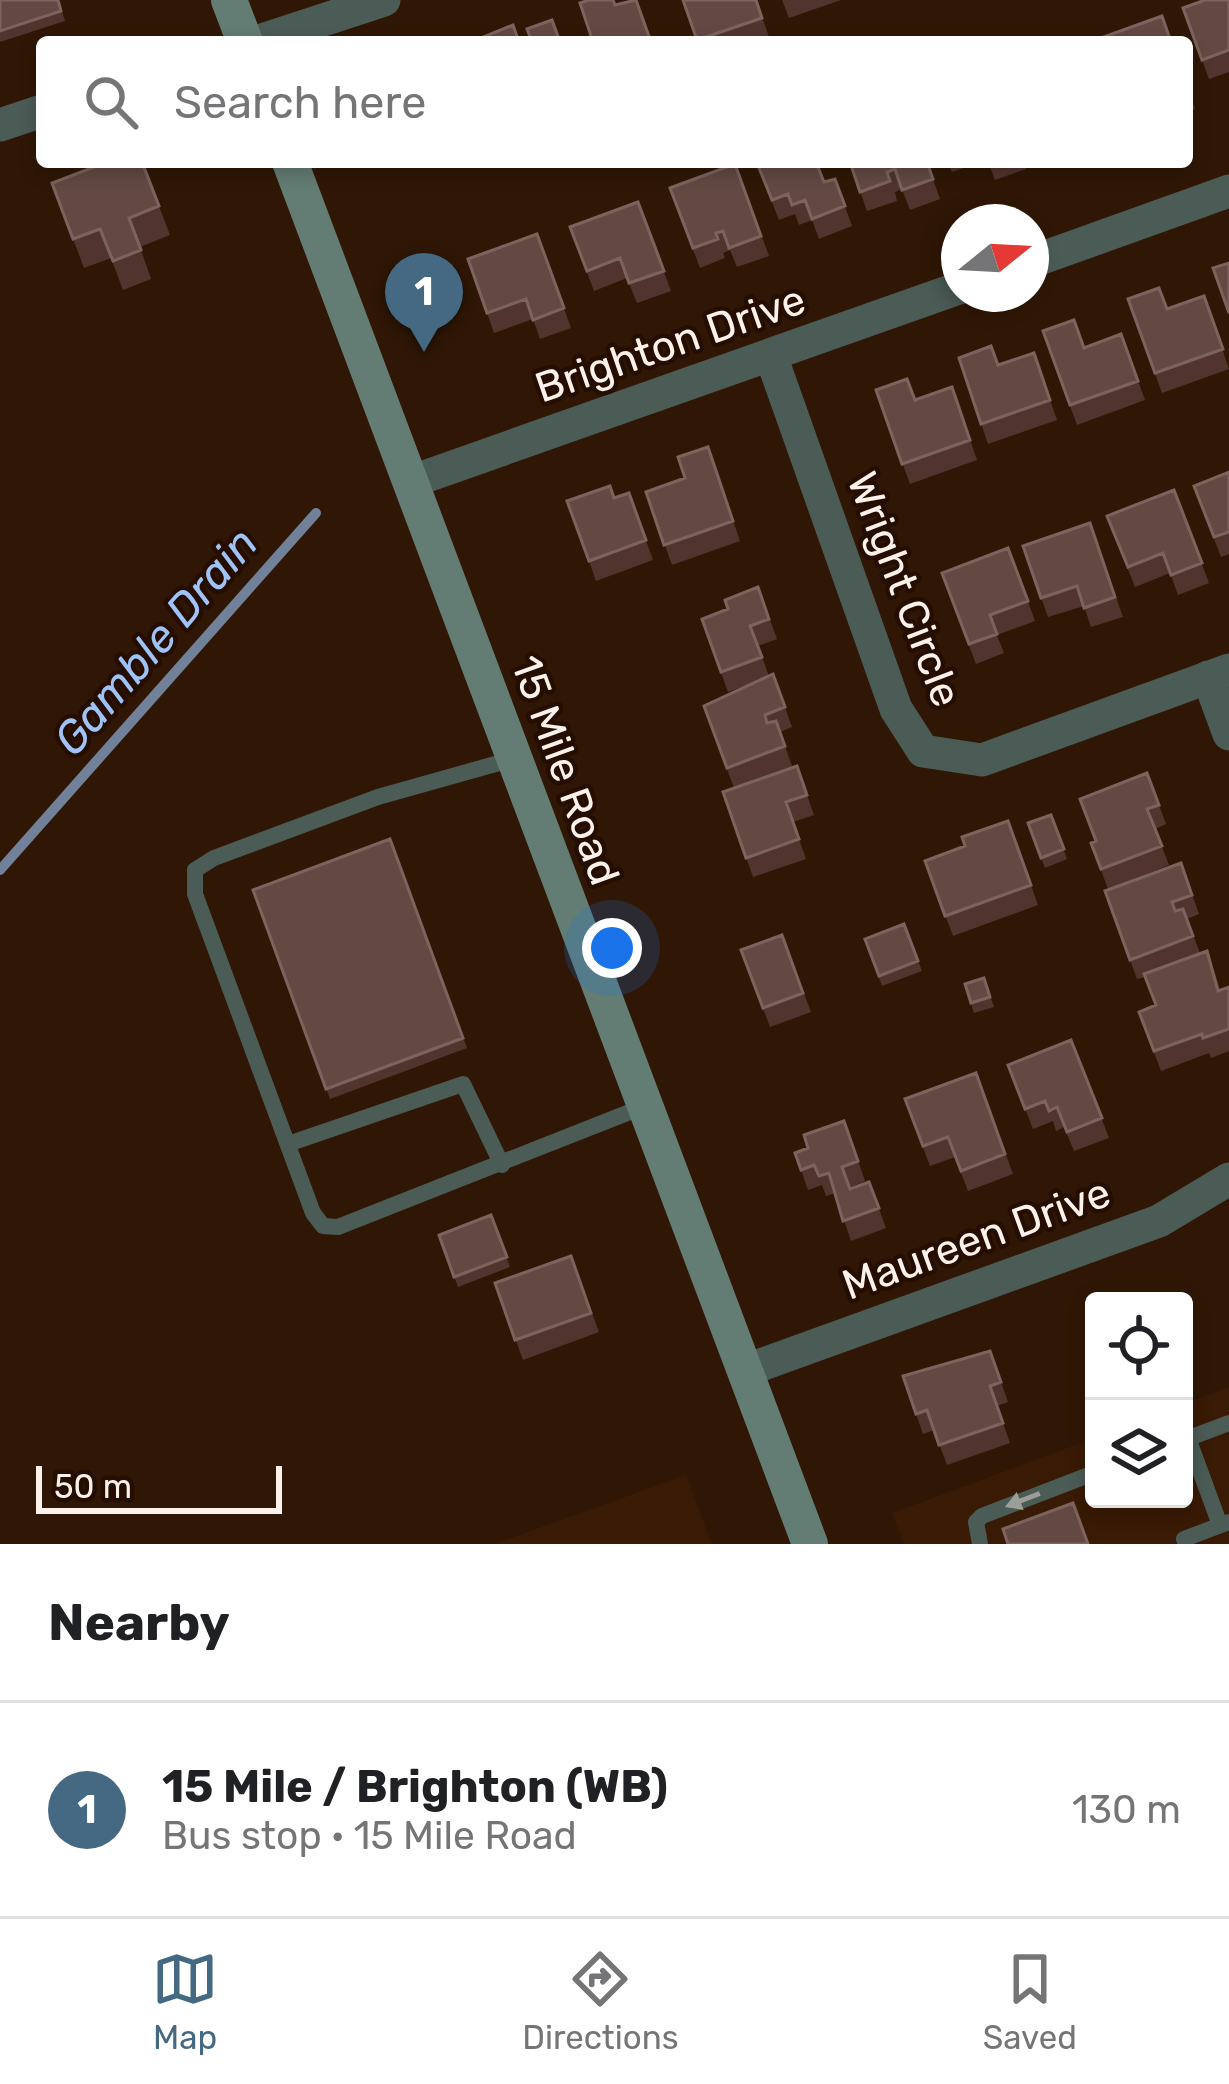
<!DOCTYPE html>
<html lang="en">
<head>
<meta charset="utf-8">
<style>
	body { margin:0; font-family:Rubik,sans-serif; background:#f6f6f6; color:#202124 }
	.controls { position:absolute; right:36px; bottom:36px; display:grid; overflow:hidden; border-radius:12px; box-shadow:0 6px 18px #0003 }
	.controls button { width:108px; height:108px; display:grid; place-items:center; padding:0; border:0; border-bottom:3px solid #e0e0e0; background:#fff; color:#202124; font:60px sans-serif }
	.compass { position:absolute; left:941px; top:204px; width:108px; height:108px; border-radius:50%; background:#fff; box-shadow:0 6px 18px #0003; rotate:72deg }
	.scale { position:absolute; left:36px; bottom:30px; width:246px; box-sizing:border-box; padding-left:12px; border:6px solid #fdf2eb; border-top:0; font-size:33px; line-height:42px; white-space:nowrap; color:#fdf2eb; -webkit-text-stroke:9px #250d00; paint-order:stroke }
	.you { position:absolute; left:612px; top:948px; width:42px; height:42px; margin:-30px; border:9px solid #fff; border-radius:50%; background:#1a73e8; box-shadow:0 0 0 18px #1a73e833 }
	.badge { display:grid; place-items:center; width:78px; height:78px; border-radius:50%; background:#456982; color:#fff; font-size:39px; font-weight:700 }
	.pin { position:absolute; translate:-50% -99px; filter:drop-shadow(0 3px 6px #0008) }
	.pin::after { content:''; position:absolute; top:63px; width:42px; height:36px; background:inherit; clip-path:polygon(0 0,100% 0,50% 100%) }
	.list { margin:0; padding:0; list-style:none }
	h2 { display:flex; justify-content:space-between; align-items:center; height:156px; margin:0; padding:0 48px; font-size:51px }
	h2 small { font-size:39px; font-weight:400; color:#757577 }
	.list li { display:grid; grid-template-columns:78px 1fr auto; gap:36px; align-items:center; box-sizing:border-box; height:216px; padding:0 48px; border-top:3px solid #e0e0e0 }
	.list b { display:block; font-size:45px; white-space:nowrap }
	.list p { margin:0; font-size:39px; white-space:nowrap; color:#757577 }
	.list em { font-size:39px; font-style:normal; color:#757577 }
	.icon { flex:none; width:66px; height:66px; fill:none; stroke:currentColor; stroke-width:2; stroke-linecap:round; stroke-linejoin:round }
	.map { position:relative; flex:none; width:1229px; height:1544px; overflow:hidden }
	.search { position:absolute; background:#fff; box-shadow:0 6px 18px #0003; left:36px; right:36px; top:36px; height:132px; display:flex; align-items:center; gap:30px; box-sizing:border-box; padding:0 42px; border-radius:12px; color:#757577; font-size:45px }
	.sheet { height:372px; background:#fff }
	nav { display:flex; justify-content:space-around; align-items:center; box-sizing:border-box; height:168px; border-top:3px solid #e0e0e0; background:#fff; font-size:33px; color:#757577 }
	nav a { display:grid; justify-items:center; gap:6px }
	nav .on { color:#456982 }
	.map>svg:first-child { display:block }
	.built { fill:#391a04 }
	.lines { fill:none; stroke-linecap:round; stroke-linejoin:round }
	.stream { stroke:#71819a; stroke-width:10 }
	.lane { stroke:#4b5b55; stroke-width:16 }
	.street { stroke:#4b5b55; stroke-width:33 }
	.secondary { stroke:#637d74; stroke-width:36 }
	.wall { fill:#52342e }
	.building { fill:#644943; stroke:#7c635d; stroke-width:3 }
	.oneway { fill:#9b9f98 }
	.labels { text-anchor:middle; stroke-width:9; stroke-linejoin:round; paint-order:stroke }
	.street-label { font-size:42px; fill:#fdf2eb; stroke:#250d00 }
	.water-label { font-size:45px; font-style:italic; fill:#9fc2f7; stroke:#250d00 }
</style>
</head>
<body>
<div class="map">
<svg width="1229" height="1544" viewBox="0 0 1229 1544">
	<rect width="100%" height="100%" fill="#301705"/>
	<path class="built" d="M 1229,1387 L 1229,1544 L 904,1544 L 892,1513 L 1094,1438 L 1094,1499 L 1184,1499 L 1184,1404 Z
		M 686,1475 L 712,1544 L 494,1544 Z"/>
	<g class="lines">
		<path class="stream" d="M 0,870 L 316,513"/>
		<path class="lane" d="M 513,759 L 378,797 L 214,858 L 195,870 L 195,894 L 313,1213 L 323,1226 L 338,1227 L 645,1106
			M 288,1144 L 463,1084 L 502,1165
			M 1188,1438 L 1220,1525
			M 1184,1440 L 1229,1423
			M 980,1544 L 976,1522 L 982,1516 L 1094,1473
			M 1186,1544 L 1184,1539 L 1229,1522"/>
		<path class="street" d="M 256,42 L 384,0
			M 0,125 L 42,111
			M 1031,262 L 1229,191
			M 771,356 L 896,709 L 923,751 L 982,760 L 1229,670
			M 410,482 L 959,288
			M 1208,677 L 1229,734
			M 747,1370 L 1159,1221 L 1229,1179"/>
		<path class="secondary" d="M 229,0 L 245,42
			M 290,162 L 810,1544"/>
	</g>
	<path class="wall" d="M 0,0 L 58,0 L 65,21 L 0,42 Z
		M 683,0 L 756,0 L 769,37 L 756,42 L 698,42 Z
		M 782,0 L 841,0 L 789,18 Z
		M 1229,0 L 1229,72 L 1209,79 L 1183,8 Z
		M 1187,86 L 1195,109 L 1187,112 Z
		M 142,162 L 170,235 L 140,247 L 151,279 L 123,290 L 111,258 L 84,268 L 52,183 Z
		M 850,162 L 927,162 L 940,199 L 910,210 L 902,189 L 895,192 L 897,201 L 867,211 Z
		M 948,162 L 980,162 L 952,172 Z
		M 988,162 L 1023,162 L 1026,169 L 995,180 Z
		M 757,163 L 824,182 L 835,179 L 852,226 L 819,239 L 812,220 L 799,225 L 795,214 L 779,220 Z
		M 735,164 L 769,256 L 737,267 L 730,250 L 723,253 L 725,258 L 700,268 L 670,188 Z
		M 638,202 L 671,291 L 637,303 L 627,278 L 594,291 L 570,227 Z
		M 537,234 L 571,328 L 540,339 L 533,319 L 494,333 L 487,313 Z
		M 1204,296 L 1229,369 L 1162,393 L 1128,299 L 1167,309 Z
		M 1043,331 L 1084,348 L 1121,334 L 1145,400 L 1077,425 Z
		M 1034,353 L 1057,420 L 988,444 L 959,358 L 998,365 Z
		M 952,387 L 977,460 L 910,484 L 876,390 L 915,400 Z
		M 708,447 L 740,541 L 672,565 L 646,492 L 685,478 Z
		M 1229,472 L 1229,554 L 1221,557 L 1194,486 Z
		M 1174,490 L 1209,583 L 1178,595 L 1170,573 L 1135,587 L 1107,516 Z
		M 629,493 L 653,560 L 596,581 L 589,561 L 614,498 Z
		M 1090,523 L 1123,617 L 1091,627 L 1084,606 L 1048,617 L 1023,546 Z
		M 1008,548 L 1035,621 L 997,635 L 1004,653 L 976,664 L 942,573 Z
		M 758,587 L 777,639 L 758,646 L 769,676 L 773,674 L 792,727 L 780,732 L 792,766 L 734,788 L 704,706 L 758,681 L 728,692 L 702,619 L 728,609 Z
		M 797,766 L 814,815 L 793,822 L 806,859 L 753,877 L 723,792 Z
		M 1147,773 L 1166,824 L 1155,829 L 1169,865 L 1108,889 L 1091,843 L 1096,841 Z
		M 1051,815 L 1067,859 L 1045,868 L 1028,823 Z
		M 1008,821 L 1038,905 L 953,936 L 925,861 L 965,846 Z
		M 390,839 L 467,1048 L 330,1099 L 253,890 Z
		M 1181,863 L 1199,914 L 1187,919 L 1200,953 L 1214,970 L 1220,990 L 1229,987 L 1229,1051 L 1211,1058 L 1209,1053 L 1161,1071 L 1139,1012 L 1155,1005 L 1145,977 L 1137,979 L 1105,891 Z
		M 904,924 L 922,971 L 882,986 L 865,939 Z
		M 782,935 L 811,1012 L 770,1027 L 741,950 Z
		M 984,978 L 994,1007 L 974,1013 L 965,984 Z
		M 1071,1040 L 1109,1138 L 1074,1151 L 1064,1127 L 1056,1131 L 1053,1121 L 1033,1129 L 1008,1065 Z
		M 976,1073 L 1013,1174 L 968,1191 L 955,1157 L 930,1166 L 905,1099 Z
		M 844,1121 L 865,1181 L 850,1187 L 850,1189 L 869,1182 L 886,1228 L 851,1241 L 835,1193 L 826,1196 L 822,1185 L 808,1190 L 795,1153 L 808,1148 Z
		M 491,1215 L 510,1267 L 458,1287 L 439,1235 Z
		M 571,1256 L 599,1332 L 523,1360 L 495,1283 Z
		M 990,1351 L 1008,1402 L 997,1406 L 1010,1443 L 947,1465 L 934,1430 L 923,1434 L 903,1376 Z"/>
	<path class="building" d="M 0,0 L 58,0 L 61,11 L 0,31 Z
		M 589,0 L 613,0 L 615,5 L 636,0 L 651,42 L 593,42 L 580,3 Z
		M 683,0 L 756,0 L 762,18 L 697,40 Z
		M 1205,0 L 1229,0 L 1229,50 L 1202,60 L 1183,8 Z
		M 1162,16 L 1171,42 L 1096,42 L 1095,40 Z
		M 552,20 L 560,42 L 532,42 L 527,29 Z
		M 513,25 L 519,42 L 485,42 L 483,37 Z
		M 107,162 L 142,162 L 159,206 L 129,218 L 141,250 L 113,261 L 100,229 L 73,239 L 52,183 Z
		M 816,162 L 824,182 L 835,179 L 845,206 L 812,219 L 805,200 L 792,205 L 788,194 L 772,200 L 757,163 Z
		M 850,162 L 927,162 L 933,179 L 902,190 L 895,169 L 887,172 L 890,181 L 860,192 Z
		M 735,164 L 761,236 L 729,248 L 723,231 L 716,233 L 718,239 L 693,248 L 670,188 Z
		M 638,202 L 664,271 L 629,283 L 620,258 L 587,271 L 570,227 Z
		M 537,234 L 564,308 L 533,320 L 526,299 L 487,313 L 468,259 Z
		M 1229,263 L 1229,313 L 1213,268 Z
		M 1159,288 L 1167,309 L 1204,296 L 1223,349 L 1155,373 L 1128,299 Z
		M 1074,320 L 1084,348 L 1121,334 L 1138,381 L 1070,405 L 1043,331 Z
		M 991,346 L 998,365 L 1034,353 L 1050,400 L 981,424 L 959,358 Z
		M 907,379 L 915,400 L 952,387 L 970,440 L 902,464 L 876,390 Z
		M 708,447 L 733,521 L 664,545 L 646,492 L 685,478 L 678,457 Z
		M 1229,472 L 1229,532 L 1214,537 L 1194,486 Z
		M 610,486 L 614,498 L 629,493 L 646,540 L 589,561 L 567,501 Z
		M 1174,490 L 1202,563 L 1171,575 L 1163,553 L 1128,567 L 1107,516 Z
		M 1090,523 L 1115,597 L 1084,608 L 1077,586 L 1041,598 L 1023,546 Z
		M 1008,548 L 1028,601 L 990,615 L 997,634 L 969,644 L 942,573 Z
		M 758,587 L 769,619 L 750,626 L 762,657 L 721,672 L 702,619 L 728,609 L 725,600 Z
		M 773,674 L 785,707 L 765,715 L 767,723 L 776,721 L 785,746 L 727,768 L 704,706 Z
		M 797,766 L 807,795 L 786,802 L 799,839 L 746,858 L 723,792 Z
		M 1147,773 L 1159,805 L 1147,809 L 1162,846 L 1101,869 L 1091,843 L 1096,841 L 1080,799 Z
		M 1051,815 L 1064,849 L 1041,858 L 1028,823 Z
		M 1008,821 L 1031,885 L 945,916 L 925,861 L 965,846 L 962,837 Z
		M 390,839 L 463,1038 L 326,1089 L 253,890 Z
		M 1181,863 L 1192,895 L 1172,902 L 1175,911 L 1183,909 L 1193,936 L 1130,960 L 1105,891 Z
		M 904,924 L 918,961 L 879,976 L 865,939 Z
		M 782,935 L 803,993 L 763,1008 L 741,950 Z
		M 1207,951 L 1218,991 L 1229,987 L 1229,1029 L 1203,1038 L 1202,1034 L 1154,1051 L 1139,1012 L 1156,1005 L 1144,974 Z
		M 984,978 L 990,997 L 971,1003 L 965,984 Z
		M 1071,1040 L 1102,1118 L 1067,1132 L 1057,1107 L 1049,1111 L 1045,1101 L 1025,1109 L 1008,1065 Z
		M 976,1073 L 1005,1154 L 961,1171 L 948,1137 L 923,1146 L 905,1099 Z
		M 844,1121 L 858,1161 L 842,1167 L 850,1189 L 869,1182 L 879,1208 L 843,1221 L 829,1173 L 819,1176 L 814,1165 L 801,1170 L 795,1153 L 808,1148 L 804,1135 Z
		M 491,1215 L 507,1257 L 454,1277 L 439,1235 Z
		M 571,1256 L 591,1313 L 515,1340 L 495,1283 Z
		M 990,1351 L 1001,1382 L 990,1386 L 1003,1423 L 939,1445 L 927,1410 L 916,1414 L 903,1376 Z
		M 1073,1503 L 1088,1544 L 1008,1544 L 1003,1529 Z"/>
	<defs><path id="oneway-solid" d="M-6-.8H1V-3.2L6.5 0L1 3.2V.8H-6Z" transform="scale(3)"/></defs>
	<use class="oneway" href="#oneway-solid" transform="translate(1023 1500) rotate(159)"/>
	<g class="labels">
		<g class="street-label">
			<text transform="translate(670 343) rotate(-19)" y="15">Brighton Drive</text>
			<text transform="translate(905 589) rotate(69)" y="15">Wright Circle</text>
			<text transform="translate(566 770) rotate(70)" y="15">15 Mile Road</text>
			<text transform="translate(976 1238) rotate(-20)" y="15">Maureen Drive</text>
		</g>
		<g class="water-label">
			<text transform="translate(155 641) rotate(-49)" y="16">Gamble Drain</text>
		</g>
	</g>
</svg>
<div class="controls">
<button><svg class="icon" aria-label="locate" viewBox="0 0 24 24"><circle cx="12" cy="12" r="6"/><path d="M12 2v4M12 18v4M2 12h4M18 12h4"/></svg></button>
<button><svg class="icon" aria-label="layers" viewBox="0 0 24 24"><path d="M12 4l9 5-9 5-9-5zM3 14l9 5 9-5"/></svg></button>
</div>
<svg class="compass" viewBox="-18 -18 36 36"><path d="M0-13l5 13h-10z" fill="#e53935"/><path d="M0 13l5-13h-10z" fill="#757577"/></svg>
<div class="scale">50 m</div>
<div class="you"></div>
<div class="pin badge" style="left:424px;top:352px">1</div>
<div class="search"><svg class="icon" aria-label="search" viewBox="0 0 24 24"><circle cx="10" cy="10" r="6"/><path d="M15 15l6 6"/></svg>Search here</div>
</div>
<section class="sheet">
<h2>Nearby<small></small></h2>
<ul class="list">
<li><span class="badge">1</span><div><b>15 Mile / Brighton (WB)</b><p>Bus stop · 15 Mile Road</p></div><em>130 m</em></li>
</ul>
</section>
<nav>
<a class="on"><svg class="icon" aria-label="map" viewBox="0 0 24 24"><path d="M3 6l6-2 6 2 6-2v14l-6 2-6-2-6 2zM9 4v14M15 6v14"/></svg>Map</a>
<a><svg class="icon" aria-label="directions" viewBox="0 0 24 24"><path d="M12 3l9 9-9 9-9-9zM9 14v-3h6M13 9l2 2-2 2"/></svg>Directions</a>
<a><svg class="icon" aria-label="saved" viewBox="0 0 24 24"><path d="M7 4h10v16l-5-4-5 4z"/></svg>Saved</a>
</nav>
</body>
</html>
